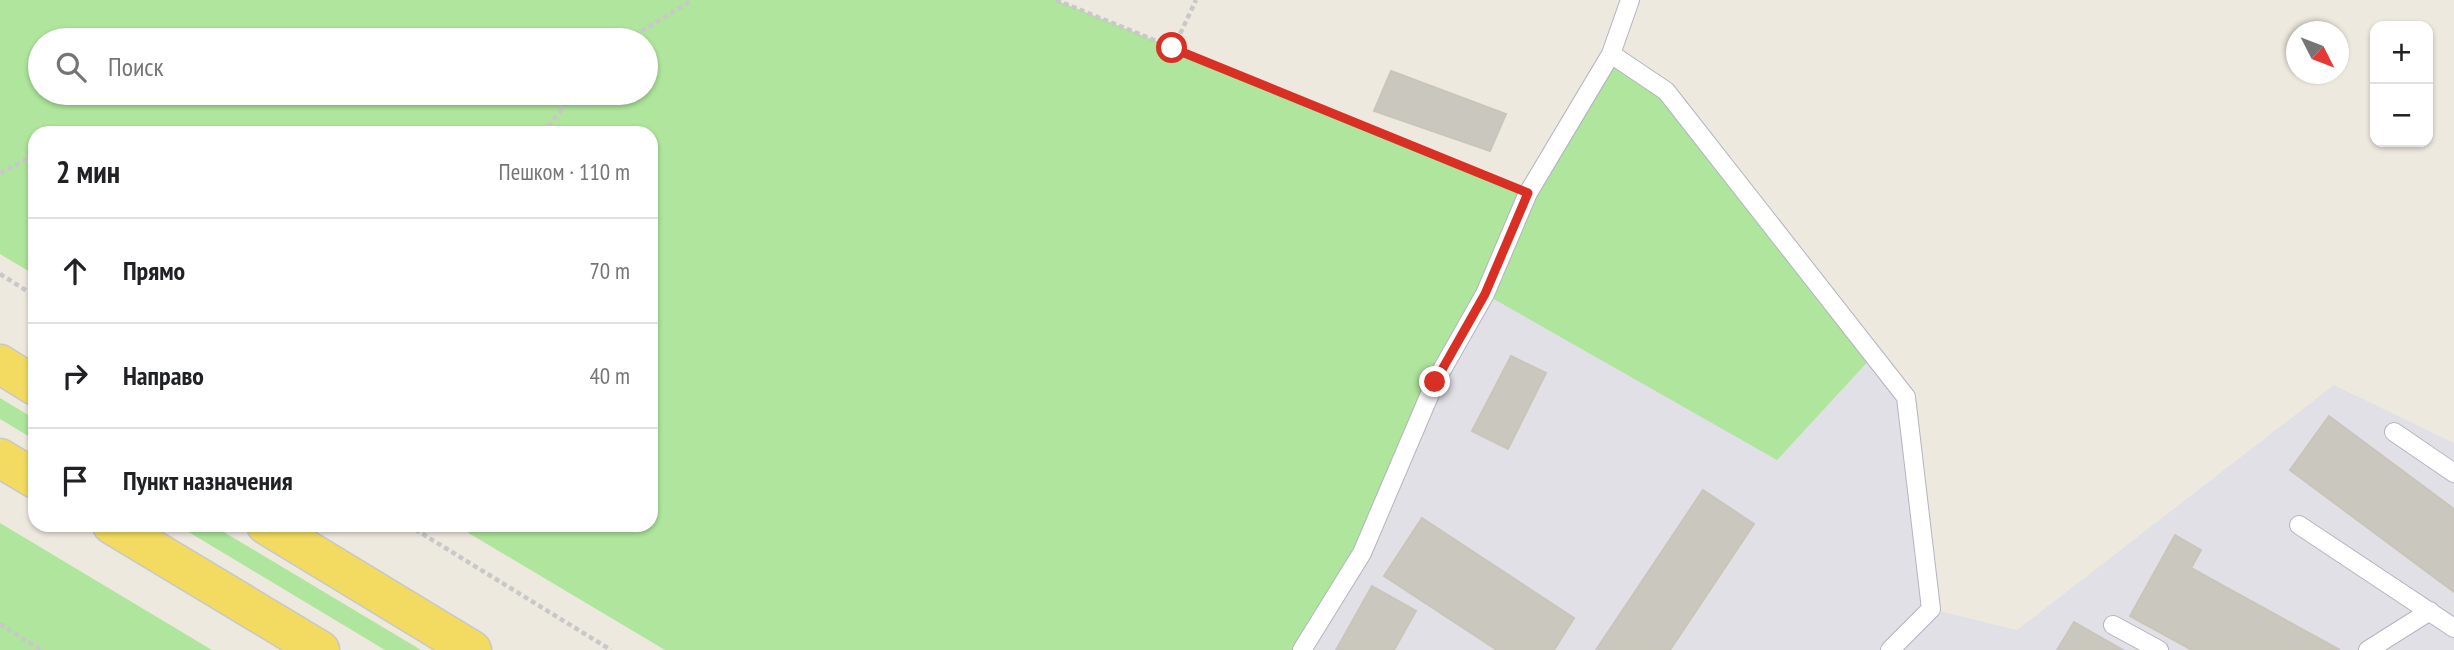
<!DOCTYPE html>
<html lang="ru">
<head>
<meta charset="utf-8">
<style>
	body { margin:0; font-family:"PT Sans Narrow",sans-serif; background:#f2f2f2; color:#202124 }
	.controls { position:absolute; right:21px; top:21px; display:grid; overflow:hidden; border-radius:14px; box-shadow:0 2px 5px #0004 }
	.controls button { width:63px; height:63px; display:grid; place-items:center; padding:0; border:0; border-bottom:2px solid #e0e0e0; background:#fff; color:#202124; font:35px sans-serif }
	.compass { position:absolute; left:2286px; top:21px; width:63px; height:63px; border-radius:50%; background:#fff; box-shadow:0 2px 5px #0004; rotate:132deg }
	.stop { position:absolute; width:21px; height:21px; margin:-16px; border:5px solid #d93025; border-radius:50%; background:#fff }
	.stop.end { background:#d93025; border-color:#fff; box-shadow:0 2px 7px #0008 }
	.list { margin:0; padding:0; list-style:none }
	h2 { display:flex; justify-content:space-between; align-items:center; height:91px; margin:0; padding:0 28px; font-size:30px }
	h2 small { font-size:23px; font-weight:400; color:#757577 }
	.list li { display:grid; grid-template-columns:46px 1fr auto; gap:21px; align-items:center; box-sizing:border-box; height:105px; padding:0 28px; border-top:2px solid #e0e0e0 }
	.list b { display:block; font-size:26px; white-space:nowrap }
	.list em { font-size:23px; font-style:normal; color:#757577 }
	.icon { flex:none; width:38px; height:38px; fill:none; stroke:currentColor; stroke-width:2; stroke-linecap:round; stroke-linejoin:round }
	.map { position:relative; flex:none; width:2454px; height:650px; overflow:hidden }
	.search { position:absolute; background:#fff; box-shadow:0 2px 5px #0004; left:28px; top:28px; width:630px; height:77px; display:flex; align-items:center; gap:18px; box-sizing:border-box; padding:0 24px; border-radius:38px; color:#757577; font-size:26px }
	.panel { position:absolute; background:#fff; box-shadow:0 2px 5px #0004; left:28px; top:126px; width:630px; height:406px; border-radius:21px }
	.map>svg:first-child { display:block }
	.industrial { fill:#e2e0e7 }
	.green { fill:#afe59c; fill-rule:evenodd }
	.building { fill:#cac7be; stroke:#cac5b9; stroke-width:2 }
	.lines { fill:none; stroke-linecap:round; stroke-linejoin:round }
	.service-casing { stroke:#b3b4c0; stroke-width:20 }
	.primary-casing { stroke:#c8c8c8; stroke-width:41 }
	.path { stroke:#c8c8c8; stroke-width:4.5; stroke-dasharray:5 3.5; stroke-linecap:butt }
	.service { stroke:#fff; stroke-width:18 }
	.primary { stroke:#f2db60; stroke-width:38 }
	.route { stroke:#d93025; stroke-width:9 }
</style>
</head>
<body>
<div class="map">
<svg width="2454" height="650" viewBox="0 0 2454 650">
	<rect width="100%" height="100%" fill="#eee9df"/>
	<path class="industrial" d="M 1485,294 L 1873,356 L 1906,397 L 1931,609 L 2017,630 L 2334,385 L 2454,443 L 2454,650 L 1302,650 Z"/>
	<path class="green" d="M 0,0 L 1056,0 L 1528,193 L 1611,54 L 1666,91 L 1873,356 L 1777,460 L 1485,294 L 1362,553 L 1302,650 L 665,650 L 455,525 L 651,525 L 651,133 L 35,133 L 35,275 L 0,254 ZM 40,40 L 646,40 L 646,93 L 40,93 Z
		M 0,398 L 35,419 L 35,440 L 0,419 Z
		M 0,523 L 212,650 L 0,650 Z
		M 177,525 L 212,525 L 421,650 L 385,650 Z"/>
	<path class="building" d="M 1391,71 L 1506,114 L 1490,151 L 1374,111 Z
		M 1511,356 L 1546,373 L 1508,449 L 1472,431 Z
		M 2329,416 L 2454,509 L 2454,592 L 2290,470 Z
		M 1703,490 L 1754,524 L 1670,650 L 1596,650 Z
		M 1422,518 L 1574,618 L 1554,650 L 1497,650 L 1384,576 Z
		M 2175,535 L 2201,550 L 2191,568 L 2340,650 L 2192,650 L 2130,616 Z
		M 1372,586 L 1416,611 L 1394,650 L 1336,650 Z
		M 2074,622 L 2123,650 L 2057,650 Z"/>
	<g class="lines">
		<defs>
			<path id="service" d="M 1611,54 L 1666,91 L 1906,397 L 1931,609 L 1890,650
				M 2394,432 L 2454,473
				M 2299,525 L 2454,628
				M 2113,625 L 2159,650
				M 1302,650 L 1362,553 L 1435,382 L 1485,294 L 1528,193 L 1611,54 L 1630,0
				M 2368,650 L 2430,611"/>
			<path id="primary" d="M 0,364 L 35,386
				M 0,458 L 35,479
				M 112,525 L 320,650
				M 266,525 L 472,650"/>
		</defs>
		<use href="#service" class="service-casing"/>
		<use href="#primary" class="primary-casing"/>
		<path class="path" d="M 1056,0 L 1504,183
			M 627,40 L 692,0
			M 1173,49 L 1196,0
			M 43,133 L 47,127 L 58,133
			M 543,133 L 575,93
			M 0,173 L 24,161 L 35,145
			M 0,274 L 35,296
			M 408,525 L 611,650
			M 0,624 L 41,650"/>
		<use href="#service" class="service"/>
		<use href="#primary" class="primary"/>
	</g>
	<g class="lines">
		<path class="route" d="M 1172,48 L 1528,193 L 1485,294 L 1435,382"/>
	</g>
</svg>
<div class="controls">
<button>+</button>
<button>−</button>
</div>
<svg class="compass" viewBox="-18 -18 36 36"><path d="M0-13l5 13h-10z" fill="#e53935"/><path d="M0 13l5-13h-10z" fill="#757577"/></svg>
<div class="stop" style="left:1172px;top:48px"></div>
<div class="stop end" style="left:1435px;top:382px"></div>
<div class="search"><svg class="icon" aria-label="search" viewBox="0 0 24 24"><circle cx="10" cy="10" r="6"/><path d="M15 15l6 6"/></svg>Поиск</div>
<section class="panel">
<h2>2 мин<small>Пешком · 110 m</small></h2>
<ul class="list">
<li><svg class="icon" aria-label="ahead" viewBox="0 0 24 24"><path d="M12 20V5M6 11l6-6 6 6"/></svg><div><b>Прямо</b></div><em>70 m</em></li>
<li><svg class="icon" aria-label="right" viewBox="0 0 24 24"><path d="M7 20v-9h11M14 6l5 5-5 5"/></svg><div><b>Направо</b></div><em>40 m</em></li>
<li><svg class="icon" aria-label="arrive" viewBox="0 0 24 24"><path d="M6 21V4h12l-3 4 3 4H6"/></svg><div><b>Пункт назначения</b></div></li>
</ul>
</section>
</div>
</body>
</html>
